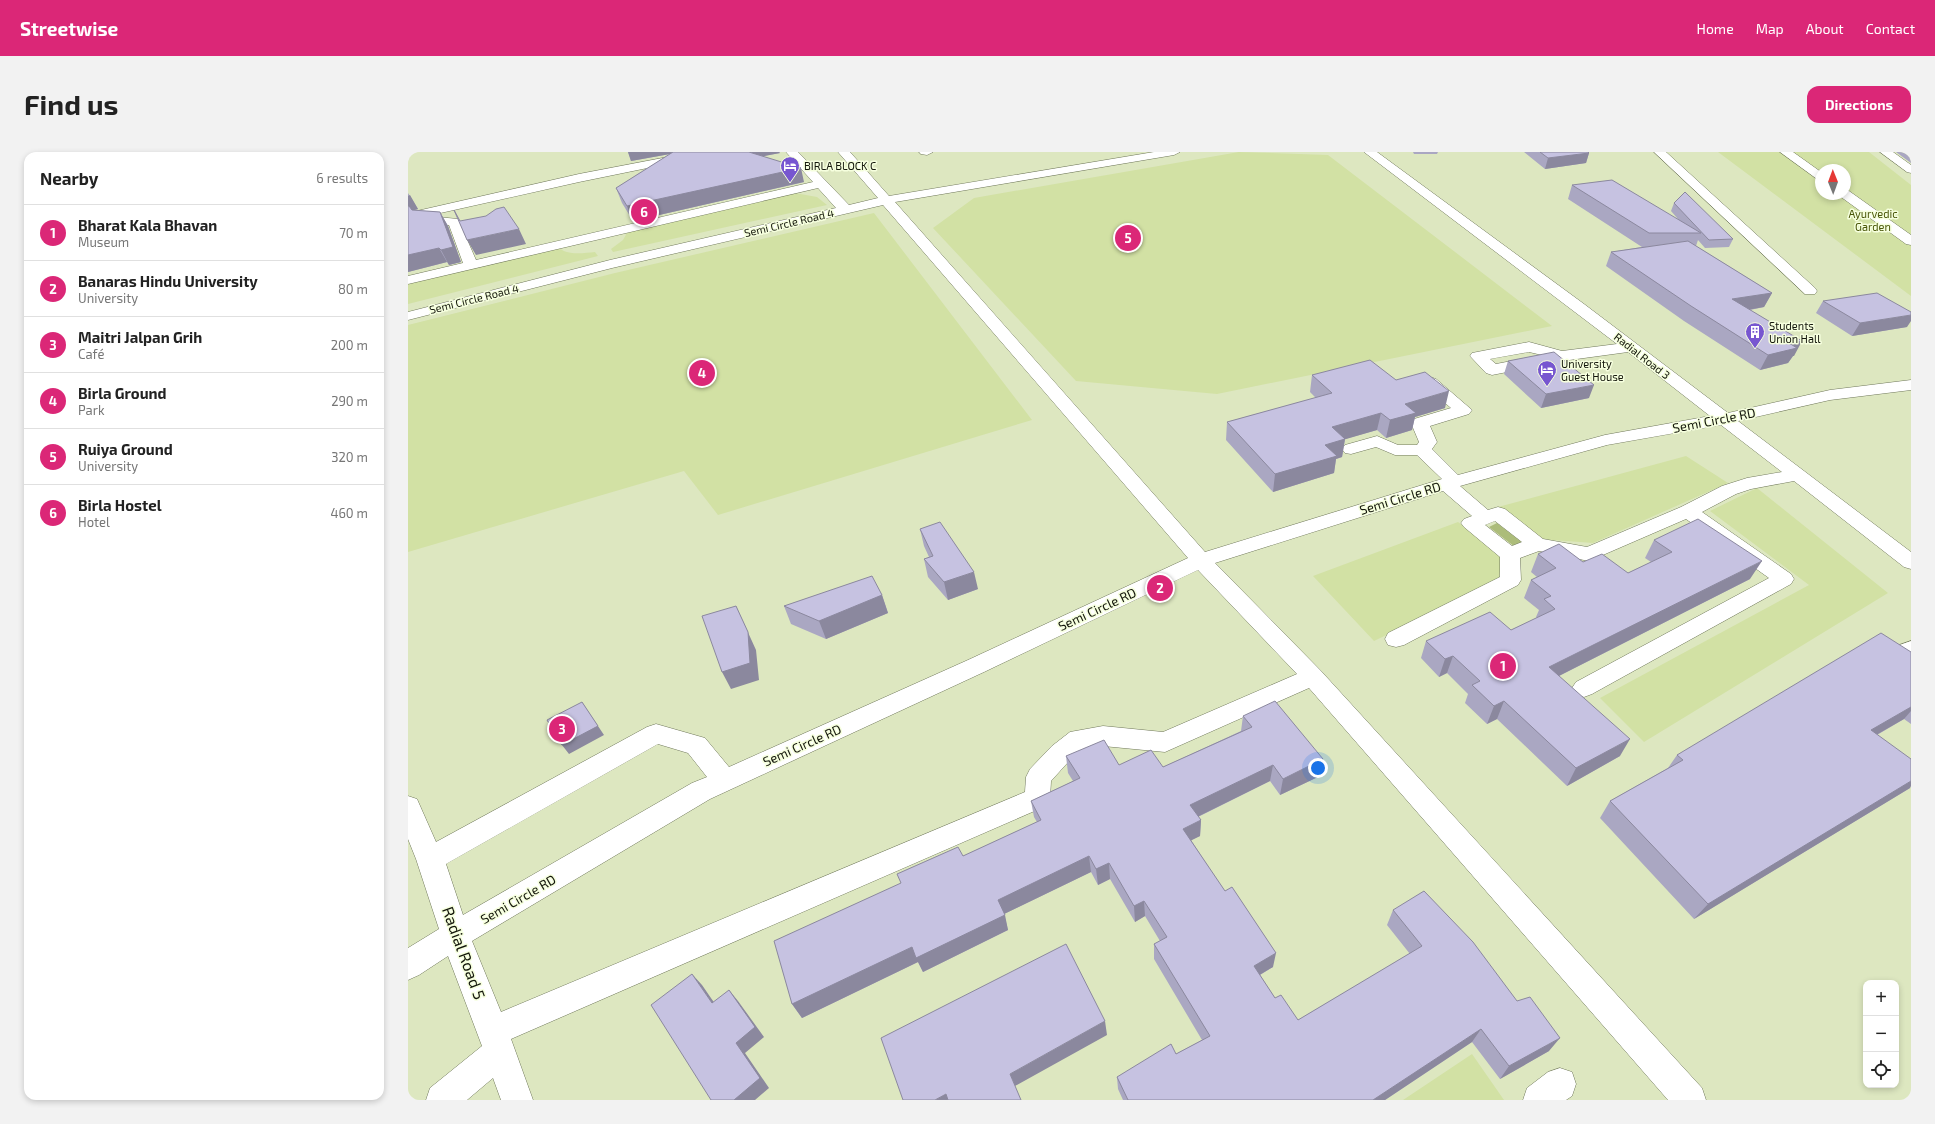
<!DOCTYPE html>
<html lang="en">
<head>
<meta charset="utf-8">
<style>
	body { margin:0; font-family:"Exo 2",sans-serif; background:#f2f2f2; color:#222 }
	.controls { position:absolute; right:12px; bottom:12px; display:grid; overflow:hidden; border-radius:8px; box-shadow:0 2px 6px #0003 }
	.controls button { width:36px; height:36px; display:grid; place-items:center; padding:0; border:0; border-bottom:1px solid #e0e0e0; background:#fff; color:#222; font:20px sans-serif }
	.compass { position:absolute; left:1407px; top:12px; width:36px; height:36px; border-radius:50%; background:#fff; box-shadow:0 2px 6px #0003; rotate:359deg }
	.you { position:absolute; left:910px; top:616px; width:14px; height:14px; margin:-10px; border:3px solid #fff; border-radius:50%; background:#1a73e8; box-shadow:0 0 0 6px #1a73e833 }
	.badge { display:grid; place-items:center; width:26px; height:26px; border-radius:50%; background:#db2777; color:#fff; font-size:13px; font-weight:700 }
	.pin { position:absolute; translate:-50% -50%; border:2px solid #fff; box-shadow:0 1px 4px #0006 }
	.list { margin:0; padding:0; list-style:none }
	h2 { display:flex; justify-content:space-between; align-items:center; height:52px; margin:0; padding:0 16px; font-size:17px }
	h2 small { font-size:13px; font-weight:400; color:#767676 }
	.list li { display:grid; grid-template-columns:26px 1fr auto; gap:12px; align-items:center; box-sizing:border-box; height:56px; padding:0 16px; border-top:1px solid #e0e0e0 }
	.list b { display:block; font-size:15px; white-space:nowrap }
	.list p { margin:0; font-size:13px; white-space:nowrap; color:#767676 }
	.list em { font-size:13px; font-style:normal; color:#767676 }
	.icon { flex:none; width:22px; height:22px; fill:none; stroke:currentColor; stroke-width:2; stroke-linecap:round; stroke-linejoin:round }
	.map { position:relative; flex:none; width:1503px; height:948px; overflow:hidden; border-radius:12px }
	header { display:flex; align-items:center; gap:24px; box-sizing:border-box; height:56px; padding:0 20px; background:#db2777; color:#fff }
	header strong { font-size:19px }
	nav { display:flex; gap:22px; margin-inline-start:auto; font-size:14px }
	.intro { display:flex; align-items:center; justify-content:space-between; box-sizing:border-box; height:96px; padding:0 24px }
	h1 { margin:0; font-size:28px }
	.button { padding:10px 18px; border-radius:12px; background:#db2777; color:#fff; font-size:14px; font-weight:700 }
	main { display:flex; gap:24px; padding:0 24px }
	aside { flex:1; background:#fff; border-radius:12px; box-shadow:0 2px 6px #0003 }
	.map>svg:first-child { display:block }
	.built { fill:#dde7c0; fill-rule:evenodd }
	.green { fill:#d2e1a4; fill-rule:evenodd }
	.water { fill:#acbc7a }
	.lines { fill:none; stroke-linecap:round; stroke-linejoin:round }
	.minor-casing { stroke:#70785b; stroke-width:1 }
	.minor { fill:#fff; fill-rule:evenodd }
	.wall { fill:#aaa7c2 }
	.shaded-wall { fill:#8b889e }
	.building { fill:#c6c2e1; stroke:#8b889e }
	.labels { text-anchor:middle; stroke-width:3; stroke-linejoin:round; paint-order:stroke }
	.far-poi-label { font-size:11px; fill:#13160b; stroke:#f6ffde; text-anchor:start }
	.far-park-label { font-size:11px; fill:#495609; stroke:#f6ffde }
	.far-street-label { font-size:11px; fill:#13160b; stroke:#f6ffde }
	.street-label { font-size:13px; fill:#13160b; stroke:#f6ffde }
	.near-street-label { font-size:16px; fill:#13160b; stroke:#f6ffde }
</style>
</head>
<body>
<header>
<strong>Streetwise</strong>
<nav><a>Home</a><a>Map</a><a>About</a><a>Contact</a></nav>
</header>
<div class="intro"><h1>Find us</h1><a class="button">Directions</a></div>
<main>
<aside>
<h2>Nearby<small>6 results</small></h2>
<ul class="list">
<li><span class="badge">1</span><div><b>Bharat Kala Bhavan</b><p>Museum</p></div><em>70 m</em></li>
<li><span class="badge">2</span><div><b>Banaras Hindu University</b><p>University</p></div><em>80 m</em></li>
<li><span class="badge">3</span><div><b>Maitri Jalpan Grih</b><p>Café</p></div><em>200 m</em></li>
<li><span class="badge">4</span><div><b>Birla Ground</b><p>Park</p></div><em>290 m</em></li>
<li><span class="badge">5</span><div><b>Ruiya Ground</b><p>University</p></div><em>320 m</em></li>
<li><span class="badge">6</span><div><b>Birla Hostel</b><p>Hotel</p></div><em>460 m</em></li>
</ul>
</aside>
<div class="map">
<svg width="1503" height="948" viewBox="0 0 1503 948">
	<rect width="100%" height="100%" fill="#e9f1d1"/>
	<path class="built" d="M 0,0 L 1503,0 L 1503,948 L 0,948 ZM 1413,18 L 1437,18 L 1437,42 L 1413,42 ZM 1458,831 L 1488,831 L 1488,933 L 1458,933 Z"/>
	<path class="green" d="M 831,0 L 920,3 L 1144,174 L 809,242 L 668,229 L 525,76 L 566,46 Z
		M 1310,0 L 1461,0 L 1503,33 L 1503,144 ZM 1413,18 L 1437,18 L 1437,42 L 1413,42 Z
		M 387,41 L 409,45 L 419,53 L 205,100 L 203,97 L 215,88 L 220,79 Z
		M 466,61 L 624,268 L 310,363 L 276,319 L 0,400 L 0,173 L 207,121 Z
		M 150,95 C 159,104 175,101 187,100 L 190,104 L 0,152 L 0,130 Z
		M 1278,304 L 1320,331 L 1185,391 L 1131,387 L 1090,355 Z
		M 1349,336 L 1480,441 L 1236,590 L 1192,546 L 1401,433 L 1302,359 Z
		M 1050,370 L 1095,404 L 1090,429 L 966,489 L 905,424 Z
		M 1064,902 L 1096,948 L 995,948 Z"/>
	<path class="water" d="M 1089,371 L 1115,391 L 1107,395 L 1081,375 Z"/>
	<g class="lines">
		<defs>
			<path id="minor" d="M 286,0 L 309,0 L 303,3 L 171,30 L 19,64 L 50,67 L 68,108 L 405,30 L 378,0 L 390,0 L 441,53 L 470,46 L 430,0 L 442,0 L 481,44 L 746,0 L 772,0 L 766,3 L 487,50 L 797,400 L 1034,327 L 1009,303 L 987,303 L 968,295 L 943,302 L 937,301 L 934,297 L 937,293 L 969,284 L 990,293 L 1009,293 L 1011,290 L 1003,271 L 1006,267 L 1043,256 L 1016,233 L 1014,230 L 1016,227 L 1022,225 L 1028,227 L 1064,258 L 1061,262 L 1022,274 L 1029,290 L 1024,297 L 1050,323 L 1197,283 L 1302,264 L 1220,200 L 1154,209 L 1084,223 L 1078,221 L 1062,204 L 1064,201 L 1121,190 L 1154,199 L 1209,192 L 956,0 L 969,0 L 1176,152 L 1320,261 L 1422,238 L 1503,228 L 1503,238 L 1422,248 L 1330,269 L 1503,400 L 1503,417 L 1496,415 L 1386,329 L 1343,337 L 1328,342 L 1294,360 L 1383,422 L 1386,427 L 1383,432 L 1184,542 L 1176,545 L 1168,542 L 1164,536 L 1168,530 L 1361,426 L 1278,367 L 1181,409 L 1131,399 L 1112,406 L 1113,428 L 1110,433 L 996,493 L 988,495 L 980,493 L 977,487 L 980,481 L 1092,425 L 1092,405 L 1056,375 L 1053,371 L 1056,367 L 1064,364 L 1035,339 L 807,411 L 913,519 L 1294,936 L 1298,948 L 1260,948 L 901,536 L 757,600 L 695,594 L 677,596 L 662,608 L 643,629 L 642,646 L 638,654 L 103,887 L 125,948 L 93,948 L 85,926 L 59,948 L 18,948 L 22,936 L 74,894 L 40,804 L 11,823 L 0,828 L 0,796 L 31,777 L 8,707 L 0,687 L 0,644 L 9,647 L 28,690 L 239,575 L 248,572 L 297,586 L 321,615 L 560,508 L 780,406 L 475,53 L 204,116 L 0,168 L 0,160 L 202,108 L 428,56 L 410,36 L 0,132 L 0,124 L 55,111 L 41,73 L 12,71 L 10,68 L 11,66 L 0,69 L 0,61 L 171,22 ZM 1121,200 L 1134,203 L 1088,212 L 1082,207 ZM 1313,273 L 1374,320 L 1339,326 L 1314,334 L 1273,355 L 1179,395 L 1135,387 L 1097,357 L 1090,355 L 1080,358 L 1052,334 L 1199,293 ZM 1087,369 L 1114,390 L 1104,394 L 1077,373 ZM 790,418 L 889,522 L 755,580 L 695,574 L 662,580 L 644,594 L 622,617 L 618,625 L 617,640 L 93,860 L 64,789 L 302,647 L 576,520 ZM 250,592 L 280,601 L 299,625 L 284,631 L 55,763 L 38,712 Z
				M 511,0 L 525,0 L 519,3 L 513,2 Z
				M 1246,0 L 1258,0 L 1407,136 L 1409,139 L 1407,142 L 1397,142 Z
				M 1372,0 L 1385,0 L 1413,20 L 1413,28 L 1409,27 Z
				M 1472,0 L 1485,0 L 1503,13 L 1503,21 L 1499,20 Z
				M 1437,38 L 1441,39 L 1503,83 L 1503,93 L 1498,92 L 1433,45 L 1431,42 L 1437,42 Z
				M 1503,489 L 1503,520 C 1493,516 1485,511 1480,502 L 1483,496 Z
				M 1152,916 L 1164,920 L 1168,932 L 1164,944 L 1158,948 L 1115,948 L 1119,936 L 1140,920 Z"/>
		</defs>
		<use href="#minor" class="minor-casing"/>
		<use href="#minor" class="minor"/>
	</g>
	<path class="wall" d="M 220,0 L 371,0 L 372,1 L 355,4 L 396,30 L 225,69 L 214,51 L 208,36 L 262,2 L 223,9 Z
		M 1005,0 L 1030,0 L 1029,2 L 1006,2 Z
		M 1116,0 L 1180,0 L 1181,1 L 1178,11 L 1137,17 Z
		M 1488,0 L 1503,0 L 1503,11 Z
		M 1164,33 L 1270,67 L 1263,59 L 1266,51 L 1325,87 L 1321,95 L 1297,96 L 1290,88 L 1288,94 L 1364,141 L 1356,155 L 1342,158 L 1386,204 L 1385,204 L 1380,211 L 1352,218 L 1276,169 L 1198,114 L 1203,100 L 1234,95 L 1160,47 Z
		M 0,41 L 10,57 L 5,58 L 32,60 L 40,74 L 53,110 L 41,113 L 39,110 L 0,120 Z
		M 1415,149 L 1499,175 L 1444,184 L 1408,161 Z
		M 1100,209 L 1181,246 L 1133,256 L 1096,222 Z
		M 904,223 L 988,228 L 1037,256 L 1007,265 L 1004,278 L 978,286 L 969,278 L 937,287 L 934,305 L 928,307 L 926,321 L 865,340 L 818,288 L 819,270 L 908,246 L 902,240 Z
		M 512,377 L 570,437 L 540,448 L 520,425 L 516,407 L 521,405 L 516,394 Z
		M 1246,388 L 1342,427 L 1151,524 L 1212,604 L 1159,634 L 1089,567 L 1079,572 L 1057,551 L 1060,542 L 1039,521 L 1031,525 L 1013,506 L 1018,489 L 1103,478 L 1129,466 L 1128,465 L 1131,458 L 1116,446 L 1123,428 L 1129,425 L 1123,420 L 1130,402 L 1220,421 L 1243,410 L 1237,406 Z
		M 474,443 L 480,461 L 418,487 L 383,472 L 376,454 Z
		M 1503,500 L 1503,572 L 1496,567 L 1469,583 L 1502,636 L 1286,767 L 1192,666 L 1202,649 L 1260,616 L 1269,603 Z
		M 835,564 L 912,624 L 872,643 L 862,629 L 790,665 L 793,668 L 792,684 L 783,688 L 865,815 L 852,823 L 867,846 L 890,868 L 1002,802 L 979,773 L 985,758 L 1141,899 L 1092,927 L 1064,890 L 977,948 L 715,948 L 710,937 L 709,925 L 768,902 L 794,888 L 746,807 L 746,792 L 752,789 L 737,764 L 727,770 L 702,727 L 690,733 L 683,720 L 596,762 L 600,778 L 515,820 L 510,810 L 394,866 L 384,852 L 555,704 L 629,670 L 626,665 L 623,649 L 665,629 L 660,621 L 658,604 L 711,613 L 755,615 L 833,579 Z"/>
	<path class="shaded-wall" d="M 220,0 L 273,0 L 223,9 Z
		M 328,0 L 371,0 L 372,1 L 331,9 Z
		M 1181,1 L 1178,11 L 1137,17 L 1140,6 Z
		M 393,16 L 396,30 L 225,69 L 219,54 Z
		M 2,43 L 10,57 L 0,60 L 0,44 Z
		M 32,60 L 40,74 L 53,110 L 41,113 L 33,98 Z
		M 111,77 L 118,92 L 68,103 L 59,88 Z
		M 31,96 L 39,110 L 0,120 L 0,103 Z
		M 1364,141 L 1356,155 L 1317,162 L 1324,147 Z
		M 1503,163 L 1503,169 L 1499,175 L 1444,184 L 1452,171 Z
		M 1394,189 L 1386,204 L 1385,204 L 1380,211 L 1352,218 L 1360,203 L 1381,191 Z
		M 1186,233 L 1181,246 L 1133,256 L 1138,242 Z
		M 1041,239 L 1037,256 L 1007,265 L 1004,278 L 978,286 L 982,268 L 997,252 Z
		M 973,261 L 969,278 L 921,292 L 924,275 Z
		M 937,287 L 934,305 L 928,307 L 926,321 L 865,340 L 867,322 L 917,293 Z
		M 1354,409 L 1342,427 L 1133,533 L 1141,515 Z
		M 566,420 L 570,437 L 540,448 L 536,430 Z
		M 474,443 L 480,461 L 418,487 L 411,469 Z
		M 328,454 L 348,498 L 351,528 L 323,537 L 314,520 Z
		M 1045,504 L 1039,521 L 1031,525 L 1037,507 Z
		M 1096,549 L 1089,567 L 1079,572 L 1086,554 Z
		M 174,550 L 196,583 L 161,602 L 154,593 Z
		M 1503,555 L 1503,559 L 1496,567 L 1447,595 L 1463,578 Z
		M 1222,587 L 1212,604 L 1159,634 L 1168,616 Z
		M 915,607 L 912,624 L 872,643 L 875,627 Z
		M 865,613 L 862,629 L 781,669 L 782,653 Z
		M 1503,629 L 1503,634 L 1502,636 L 1286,767 L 1300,752 Z
		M 793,668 L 792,684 L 774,693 L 775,677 Z
		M 681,704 L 683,720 L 594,763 L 590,748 Z
		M 701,711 L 702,727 L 690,733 L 688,717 Z
		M 736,749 L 737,764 L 727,770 L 726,754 Z
		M 597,763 L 600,778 L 515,820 L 510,810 L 394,866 L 384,852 L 504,795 Z
		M 868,801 L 865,815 L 843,828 L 846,814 Z
		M 284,822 L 294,833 L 314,862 L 304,851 Z
		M 321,838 L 330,849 L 356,885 L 337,901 L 361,936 L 347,948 L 326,948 L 328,891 Z
		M 697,869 L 699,883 L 607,934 L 602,922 Z
		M 1073,877 L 1064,890 L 977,948 L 965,948 Z
		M 1152,886 L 1141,899 L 1092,927 L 1101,914 Z
		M 538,942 L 541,948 L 527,948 Z"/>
	<path class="building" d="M 265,0 L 341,0 L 393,16 L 219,54 L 208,36 Z
		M 1132,0 L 1180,0 L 1181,1 L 1140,6 Z
		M 1204,28 L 1293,81 L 1241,81 L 1164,33 Z
		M 1277,40 L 1325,87 L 1301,88 L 1266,51 Z
		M 0,54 L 1,54 L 4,58 L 32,60 L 45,95 L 33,98 L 31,96 L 0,103 Z
		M 96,55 L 111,77 L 59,88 L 46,58 L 52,69 L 78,64 L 88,57 Z
		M 1280,89 L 1364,141 L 1324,147 L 1394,189 L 1381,191 L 1389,196 L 1360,203 L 1283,154 L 1203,100 Z
		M 1469,141 L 1503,160 L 1503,163 L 1452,171 L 1415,149 Z
		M 1146,200 L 1186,233 L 1138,242 L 1100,209 Z
		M 962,208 L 988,228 L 1017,220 L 1041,239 L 997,252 L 1008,261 L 982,268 L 973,261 L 924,275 L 937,287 L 917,293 L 929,304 L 867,322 L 819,270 L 924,241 L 904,223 Z
		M 1290,367 L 1354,409 L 1141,515 L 1222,587 L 1168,616 L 1096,549 L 1086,554 L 1064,533 L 1072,529 L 1045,504 L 1037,507 L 1018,489 L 1082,460 L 1103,478 L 1147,457 L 1136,447 L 1143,444 L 1123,428 L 1148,416 L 1130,402 L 1151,392 L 1175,410 L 1194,402 L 1220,421 L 1264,400 L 1246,388 Z
		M 532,370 L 566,420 L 536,430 L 516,407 L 525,404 L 512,377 Z
		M 464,424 L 474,443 L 411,469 L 376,454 Z
		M 328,454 L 340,480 L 342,511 L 314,520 L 294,464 Z
		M 1473,481 L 1503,500 L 1503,555 L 1463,578 L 1503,607 L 1503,629 L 1300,752 L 1202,649 L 1275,608 L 1269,603 Z
		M 867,549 L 915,607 L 875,627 L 865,613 L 782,653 L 793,668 L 775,677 L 817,739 L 824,735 L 868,801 L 846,814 L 867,846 L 873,843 L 890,868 L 1014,794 L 985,758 L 1016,739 L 1065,790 L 1109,849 L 1122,845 L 1152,886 L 1101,914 L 1073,877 L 965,948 L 720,948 L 709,925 L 763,892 L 768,902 L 802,884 L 746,792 L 759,785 L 736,749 L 726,754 L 701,711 L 688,717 L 681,704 L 590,748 L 597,763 L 508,806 L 504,795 L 384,852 L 366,789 L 493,731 L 489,722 L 550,695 L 555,704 L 633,668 L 623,649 L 672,626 L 658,604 L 696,588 L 711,613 L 743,598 L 755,615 L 844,575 L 835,564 Z
		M 174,550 L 190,574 L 154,593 L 139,568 Z
		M 658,792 L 697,869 L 602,922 L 613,948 L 540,948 L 538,942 L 527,948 L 495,948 L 473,886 Z
		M 284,822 L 304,851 L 321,838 L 347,875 L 328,891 L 352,926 L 326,948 L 303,948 L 243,853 Z"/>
	<defs>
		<symbol id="hotel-pin" viewBox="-11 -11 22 30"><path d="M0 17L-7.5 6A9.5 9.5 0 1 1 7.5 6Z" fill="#7756d0" stroke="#f6ffde"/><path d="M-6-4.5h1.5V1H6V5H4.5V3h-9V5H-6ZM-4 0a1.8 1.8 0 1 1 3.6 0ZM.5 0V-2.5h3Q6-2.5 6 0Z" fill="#fff"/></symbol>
		<symbol id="building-pin" viewBox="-11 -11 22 30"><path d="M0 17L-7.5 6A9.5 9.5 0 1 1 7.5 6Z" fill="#7756d0" stroke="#f6ffde"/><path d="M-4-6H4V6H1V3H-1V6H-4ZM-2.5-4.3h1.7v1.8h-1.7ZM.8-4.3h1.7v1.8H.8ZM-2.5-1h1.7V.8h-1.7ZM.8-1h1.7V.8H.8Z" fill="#fff"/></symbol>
	</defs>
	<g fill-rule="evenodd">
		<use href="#hotel-pin" x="371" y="3" width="22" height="30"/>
		<use href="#building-pin" x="1336" y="169" width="22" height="30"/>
		<use href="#hotel-pin" x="1128" y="207" width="22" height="30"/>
	</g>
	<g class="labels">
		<g class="far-poi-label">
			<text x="396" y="18">BIRLA BLOCK C</text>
			<text x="1361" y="178">Students<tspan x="1361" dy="13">Union Hall</tspan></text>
			<text x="1153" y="216">University<tspan x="1153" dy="13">Guest House</tspan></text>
		</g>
		<g class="far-park-label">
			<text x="1465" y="66">Ayurvedic<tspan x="1465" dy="13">Garden</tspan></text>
		</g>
		<g class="far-street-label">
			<text transform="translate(381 71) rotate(-13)" y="4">Semi Circle Road 4</text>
			<text transform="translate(66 147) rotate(-14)" y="4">Semi Circle Road 4</text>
			<text transform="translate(1234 204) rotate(38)" y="4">Radial Road 3</text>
		</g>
		<g class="street-label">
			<text transform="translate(1306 268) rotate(-11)" y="5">Semi Circle RD</text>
			<text transform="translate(992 346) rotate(-17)" y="5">Semi Circle RD</text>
			<text transform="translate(689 457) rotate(-25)" y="5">Semi Circle RD</text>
			<text transform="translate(394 593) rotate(-24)" y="5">Semi Circle RD</text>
			<text transform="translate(110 747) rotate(-30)" y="5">Semi Circle RD</text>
		</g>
		<g class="near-street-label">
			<text transform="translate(56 801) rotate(70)" y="6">Radial Road 5</text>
		</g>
	</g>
</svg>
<div class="controls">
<button>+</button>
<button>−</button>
<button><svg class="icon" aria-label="locate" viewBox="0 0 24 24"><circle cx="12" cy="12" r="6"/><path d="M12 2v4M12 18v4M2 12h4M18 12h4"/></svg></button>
</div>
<svg class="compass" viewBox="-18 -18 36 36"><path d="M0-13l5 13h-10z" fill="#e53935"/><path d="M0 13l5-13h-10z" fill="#767676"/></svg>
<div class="you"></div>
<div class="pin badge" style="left:1095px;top:514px">1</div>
<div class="pin badge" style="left:752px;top:436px">2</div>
<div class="pin badge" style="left:154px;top:577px">3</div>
<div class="pin badge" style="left:294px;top:221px">4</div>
<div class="pin badge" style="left:720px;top:86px">5</div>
<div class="pin badge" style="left:236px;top:60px">6</div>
</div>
</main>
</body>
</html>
